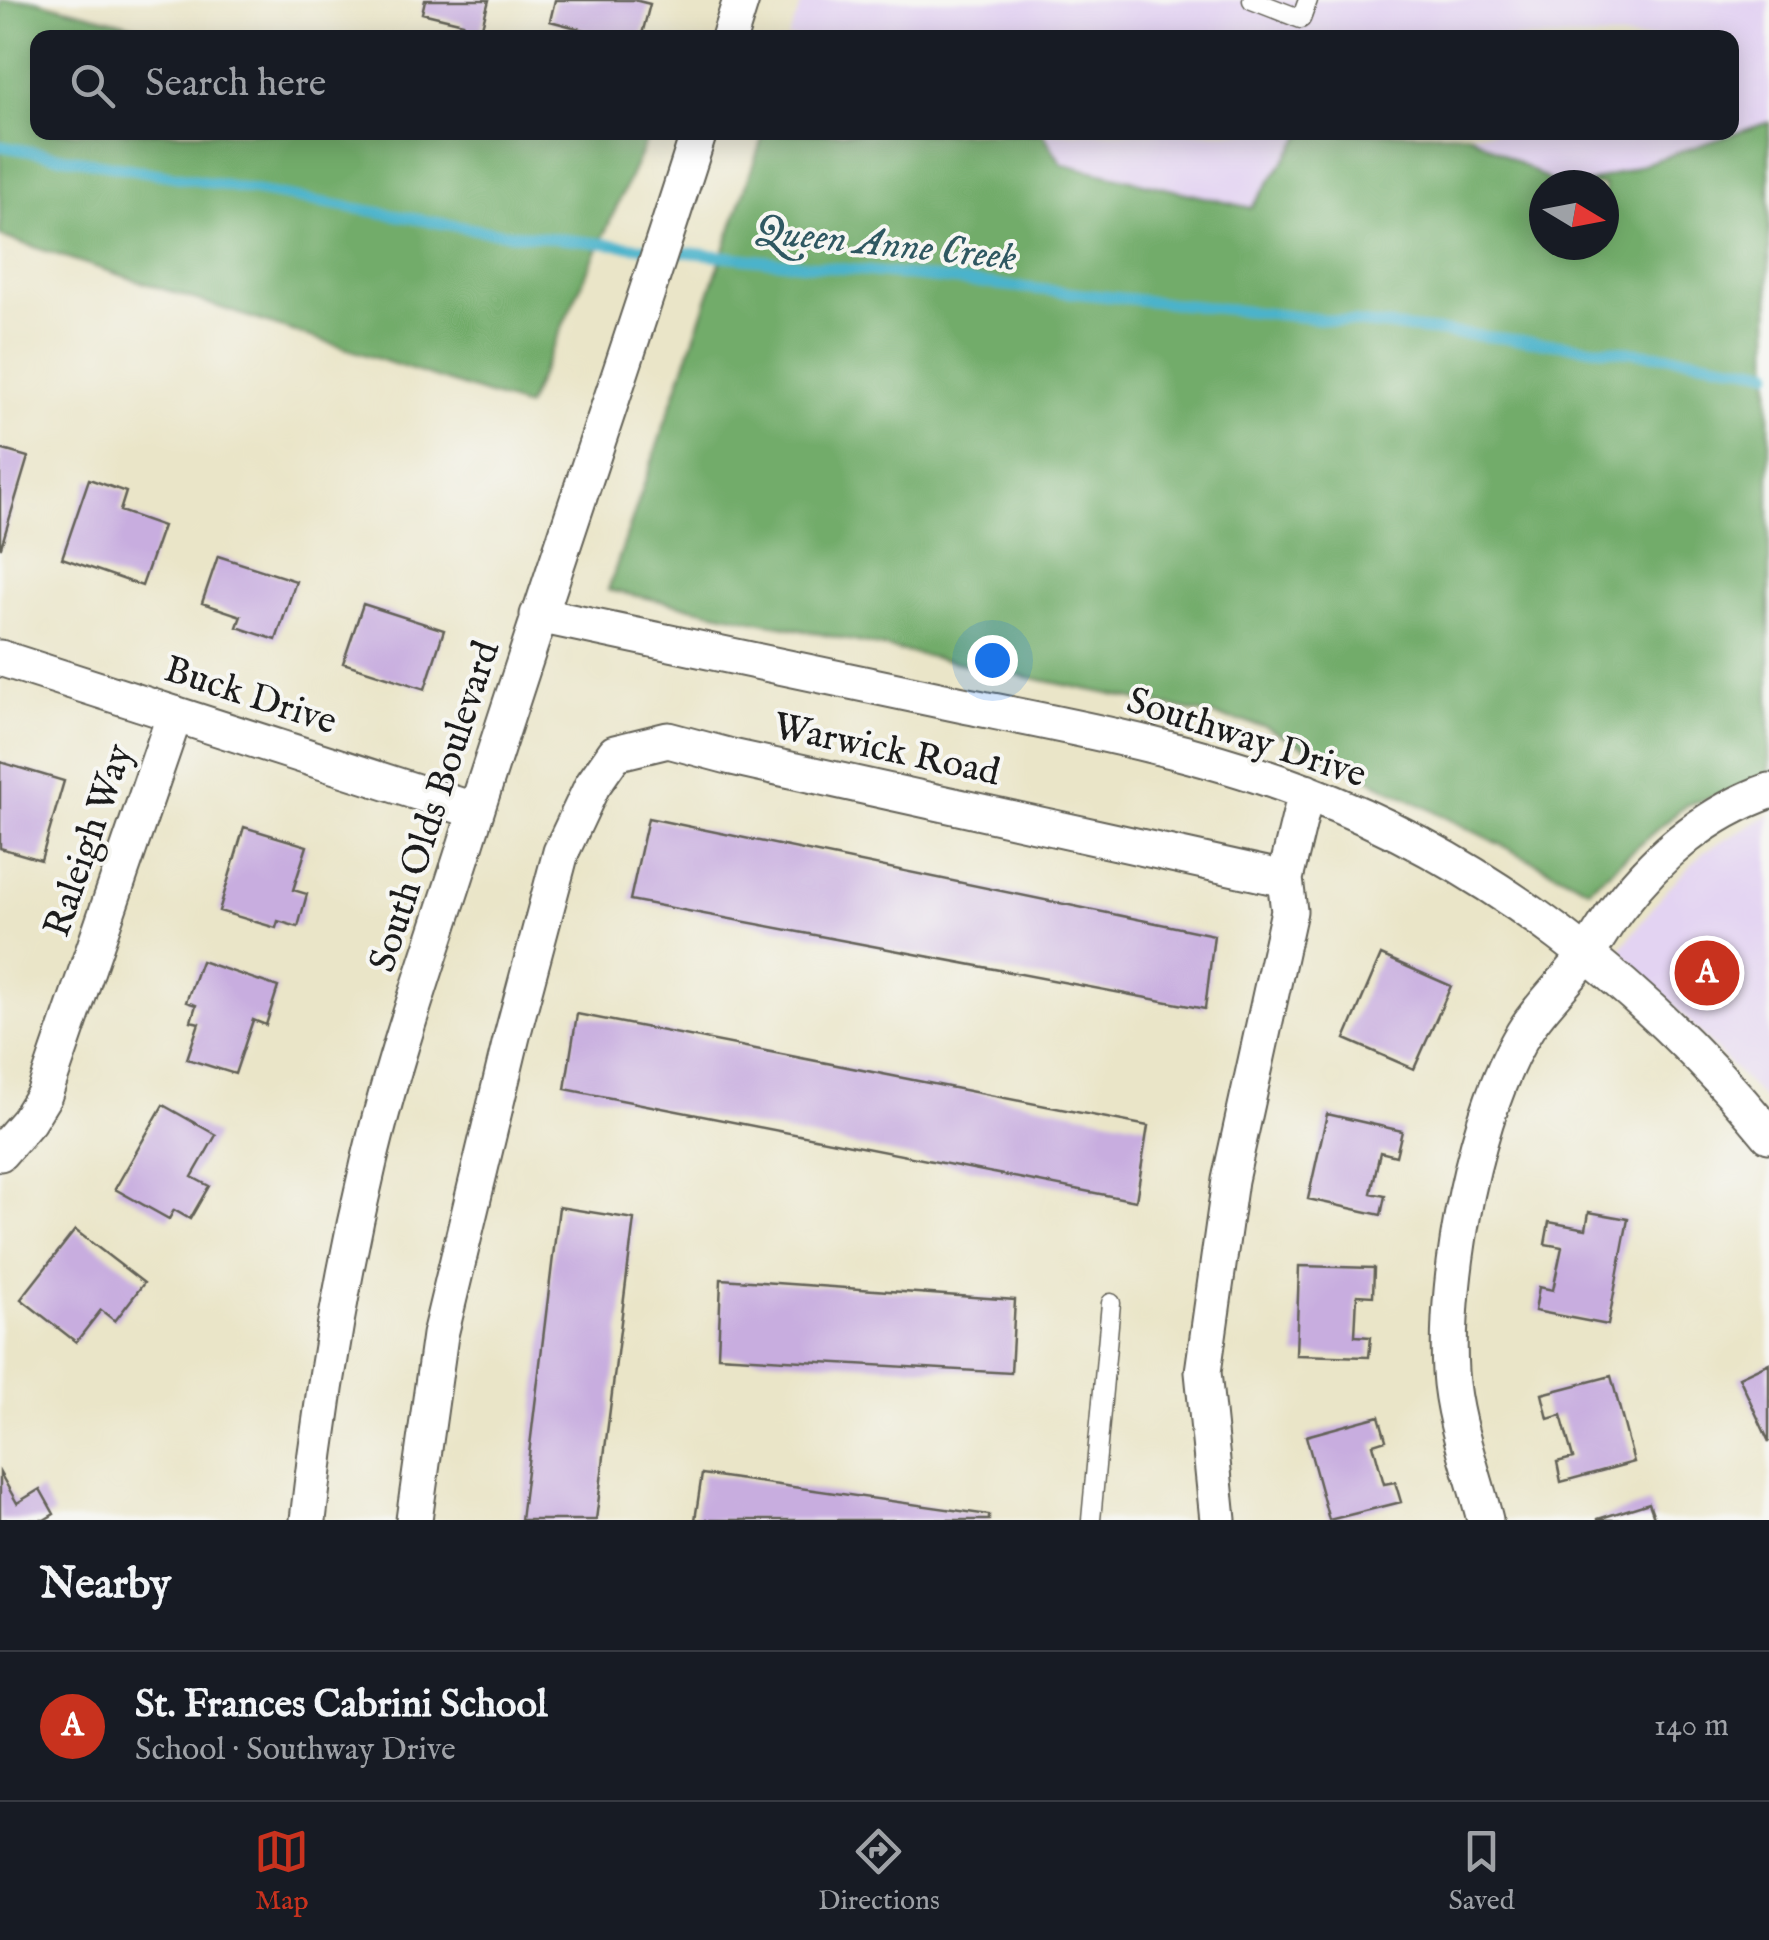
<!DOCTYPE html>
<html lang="en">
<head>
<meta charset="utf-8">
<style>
	body { margin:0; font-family:"IM FELL English",serif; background:#20242c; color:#f1f3f6 }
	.compass { position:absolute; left:1529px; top:170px; width:90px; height:90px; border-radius:50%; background:#171b24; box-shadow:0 5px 25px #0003; rotate:100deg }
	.you { position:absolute; left:992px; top:660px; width:35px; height:35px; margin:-25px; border:8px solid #fff; border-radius:50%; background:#1a73e8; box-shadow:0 0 0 15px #1a73e833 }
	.badge { display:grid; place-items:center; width:65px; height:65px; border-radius:50%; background:#c8321e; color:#fff; font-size:32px; font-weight:700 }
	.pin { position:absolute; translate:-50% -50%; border:5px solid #fff; box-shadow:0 2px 10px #0006 }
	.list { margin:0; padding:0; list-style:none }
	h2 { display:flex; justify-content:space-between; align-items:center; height:130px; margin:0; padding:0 40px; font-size:42px }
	h2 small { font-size:32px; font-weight:400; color:#9ea1a6 }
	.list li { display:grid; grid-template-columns:65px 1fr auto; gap:30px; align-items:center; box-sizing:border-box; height:150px; padding:0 40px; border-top:2px solid #363941 }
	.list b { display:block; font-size:38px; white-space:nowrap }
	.list p { margin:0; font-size:32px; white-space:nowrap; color:#9ea1a6 }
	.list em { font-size:32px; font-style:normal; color:#9ea1a6 }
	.icon { flex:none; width:55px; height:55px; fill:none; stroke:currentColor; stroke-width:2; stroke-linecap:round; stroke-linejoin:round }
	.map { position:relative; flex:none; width:1769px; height:1520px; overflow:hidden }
	.search { position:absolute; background:#171b24; box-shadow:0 5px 25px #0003; left:30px; right:30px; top:30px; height:110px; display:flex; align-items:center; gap:25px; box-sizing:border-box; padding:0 35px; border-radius:20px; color:#9ea1a6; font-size:38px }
	.sheet { height:280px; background:#171b24 }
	nav { display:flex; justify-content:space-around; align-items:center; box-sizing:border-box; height:140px; border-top:2px solid #363941; background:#171b24; font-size:28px; color:#9ea1a6 }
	nav a { display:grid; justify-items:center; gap:5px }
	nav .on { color:#c8321e }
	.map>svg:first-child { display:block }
	.built { fill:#e3d3f2 }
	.forest { fill:#72ac6b; stroke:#476444; stroke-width:2.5 }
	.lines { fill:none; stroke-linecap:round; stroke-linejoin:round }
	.stream { stroke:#4cb3cb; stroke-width:11 }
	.building { fill:#c8addf }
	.service-casing { stroke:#646258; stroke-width:21 }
	.minor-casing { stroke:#646258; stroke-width:39 }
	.service { stroke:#fff; stroke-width:18 }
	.minor { stroke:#fff; stroke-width:35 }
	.labels { text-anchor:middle; stroke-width:8; stroke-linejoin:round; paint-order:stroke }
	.street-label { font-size:38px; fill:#1c1c1c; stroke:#f6f6f2 }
	.water-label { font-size:40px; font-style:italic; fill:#2f5862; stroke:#f6f6f2 }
</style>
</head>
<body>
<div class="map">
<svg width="1769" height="1520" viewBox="0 0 1769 1520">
	<rect width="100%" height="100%" fill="#f6f6f2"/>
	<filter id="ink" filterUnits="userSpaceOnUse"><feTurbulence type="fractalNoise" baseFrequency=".01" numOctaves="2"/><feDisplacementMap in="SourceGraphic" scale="20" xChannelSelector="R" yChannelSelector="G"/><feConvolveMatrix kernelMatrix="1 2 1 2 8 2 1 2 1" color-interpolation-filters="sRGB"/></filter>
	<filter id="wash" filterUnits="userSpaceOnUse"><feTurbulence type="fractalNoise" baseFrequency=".0048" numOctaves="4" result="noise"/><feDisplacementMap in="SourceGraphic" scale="40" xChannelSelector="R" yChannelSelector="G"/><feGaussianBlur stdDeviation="2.25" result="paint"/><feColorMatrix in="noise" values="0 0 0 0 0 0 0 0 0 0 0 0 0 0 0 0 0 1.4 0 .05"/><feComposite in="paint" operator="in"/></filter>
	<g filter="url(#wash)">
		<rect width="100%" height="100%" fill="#eae5c8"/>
		<path class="built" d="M 803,0 L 1769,0 L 1769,122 L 1581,185 L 1544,185 L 1251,208 L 1062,164 L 965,133 L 1732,132 L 1732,38 L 788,38 Z
			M 1769,815 L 1769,1105 L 1620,950 L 1667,889 L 1704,852 Z"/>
		<path class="forest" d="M 0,0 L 34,0 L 179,37 L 38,38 L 38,132 L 650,133 L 526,407 L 0,236 Z
			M 1769,122 L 1769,782 L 1686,805 L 1589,889 L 1263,726 L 608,590 L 764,133 L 1043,133 L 1062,164 L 1251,208 L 1304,133 L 1467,133 L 1557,185 L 1544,185 L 1544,245 L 1604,245 L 1604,185 L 1581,185 Z"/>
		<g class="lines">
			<path class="stream" d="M 0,146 L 485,231 L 1690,358 L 1769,371"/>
		</g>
		<g id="blocks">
			<path class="building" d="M 425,0 L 489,0 L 479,38 L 459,38 L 463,23 L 422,13 Z
				M 555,0 L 634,0 L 650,4 L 641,38 L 586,38 L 588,31 L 550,21 Z
				M 0,449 L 28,457 L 1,547 L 0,547 Z
				M 89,479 L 126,492 L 120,511 L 163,526 L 142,586 L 62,558 Z
				M 218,556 L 296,581 L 276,640 L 237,627 L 241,616 L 202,603 Z
				M 363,604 L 444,630 L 425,689 L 343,663 Z
				M 0,762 L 64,781 L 41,860 L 0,848 Z
				M 648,818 L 1214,935 L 1205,1009 L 630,900 Z
				M 244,827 L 307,846 L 293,890 L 307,894 L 298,927 L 278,921 L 276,928 L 219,911 Z
				M 1381,955 L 1451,986 L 1414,1069 L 1345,1039 Z
				M 201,961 L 278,987 L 266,1025 L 253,1020 L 235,1074 L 187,1059 L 199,1023 L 191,1021 L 196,1005 L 186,1002 Z
				M 577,1014 L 1148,1126 L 1136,1201 L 565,1089 Z
				M 163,1105 L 216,1135 L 192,1177 L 209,1186 L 190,1219 L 174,1210 L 169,1219 L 115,1189 Z
				M 1327,1114 L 1402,1131 L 1396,1156 L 1380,1152 L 1371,1193 L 1385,1196 L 1381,1215 L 1308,1199 Z
				M 559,1207 L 634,1219 L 596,1520 L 521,1520 Z
				M 1589,1212 L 1628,1219 L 1608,1325 L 1535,1311 L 1539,1287 L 1553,1290 L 1562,1247 L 1545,1244 L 1549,1222 L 1586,1229 Z
				M 75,1230 L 144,1283 L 115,1321 L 101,1310 L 76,1342 L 21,1299 Z
				M 1299,1266 L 1374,1268 L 1373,1296 L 1357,1295 L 1355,1336 L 1371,1337 L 1369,1357 L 1296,1355 Z
				M 721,1279 L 1015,1300 L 1011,1373 L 718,1356 Z
				M 1769,1363 L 1769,1442 L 1739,1377 Z
				M 1611,1376 L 1634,1462 L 1561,1482 L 1557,1462 L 1573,1458 L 1561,1415 L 1548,1419 L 1542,1394 Z
				M 1379,1416 L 1386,1440 L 1373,1444 L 1384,1484 L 1395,1482 L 1401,1502 L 1329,1520 L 1306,1436 Z
				M 0,1473 L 17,1503 L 40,1489 L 54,1514 L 44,1520 L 0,1520 Z
				M 702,1474 L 989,1515 L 989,1520 L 695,1520 Z
				M 1649,1503 L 1655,1520 L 1598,1520 L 1598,1519 Z"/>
		</g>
	</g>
	<g filter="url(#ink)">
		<use href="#blocks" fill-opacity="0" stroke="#646258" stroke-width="2.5"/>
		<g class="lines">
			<defs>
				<path id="service" d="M 1252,0 L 1301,19 L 1308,0
					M 1091,1520 L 1111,1303"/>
				<path id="minor" d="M 729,38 L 741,0
					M 538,615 C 681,645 824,675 968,706 C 1082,729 1196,750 1305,792 C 1487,861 1646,986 1769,1135
					M 0,658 L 476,811
					M 1285,879 L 1306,792
					M 0,1153 L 28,1121 L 44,1095 L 175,714
					M 308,1520 C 321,1400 341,1280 369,1162 C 395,1052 434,945 468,837 C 542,601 624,368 699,132
					M 414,1520 L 440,1335 L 512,1036 L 561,852 L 592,786 L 615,753 L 668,740 L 732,757 L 1285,879 L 1289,911 L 1230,1180 L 1203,1372 L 1218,1520
					M 1485,1520 C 1473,1472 1453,1421 1450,1372 C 1444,1276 1475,1106 1528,1026 C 1545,1001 1568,980 1586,955 C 1598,939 1607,921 1620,905 C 1660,853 1707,813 1769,791"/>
			</defs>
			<use href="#service" class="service-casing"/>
			<use href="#minor" class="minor-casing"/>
			<use href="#service" class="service"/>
			<use href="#minor" class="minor"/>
		</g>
	</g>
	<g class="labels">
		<g class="street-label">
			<text transform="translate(251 694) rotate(18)" y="13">Buck Drive</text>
			<text transform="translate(1247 736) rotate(18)" y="13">Southway Drive</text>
			<text transform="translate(887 748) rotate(12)" y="13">Warwick Road</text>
			<text transform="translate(433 806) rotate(-72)" y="13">South Olds Boulevard</text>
			<text transform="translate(87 840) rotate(-71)" y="13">Raleigh Way</text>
		</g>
		<g class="water-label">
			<text transform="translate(886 242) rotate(6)" y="14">Queen Anne Creek</text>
		</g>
	</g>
</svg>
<svg class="compass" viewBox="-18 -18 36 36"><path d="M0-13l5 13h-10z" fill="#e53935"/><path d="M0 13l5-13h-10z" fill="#9ea1a6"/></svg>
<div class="you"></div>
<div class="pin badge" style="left:1707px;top:973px">A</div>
<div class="search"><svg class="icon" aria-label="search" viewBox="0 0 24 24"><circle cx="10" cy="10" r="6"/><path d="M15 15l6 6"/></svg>Search here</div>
</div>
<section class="sheet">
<h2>Nearby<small></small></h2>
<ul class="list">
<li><span class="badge">A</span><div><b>St. Frances Cabrini School</b><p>School · Southway Drive</p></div><em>140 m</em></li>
</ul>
</section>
<nav>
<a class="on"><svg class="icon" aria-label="map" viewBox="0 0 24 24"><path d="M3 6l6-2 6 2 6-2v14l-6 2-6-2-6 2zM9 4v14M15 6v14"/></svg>Map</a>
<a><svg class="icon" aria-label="directions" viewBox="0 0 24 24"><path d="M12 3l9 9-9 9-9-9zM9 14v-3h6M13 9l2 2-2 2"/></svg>Directions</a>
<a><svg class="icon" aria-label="saved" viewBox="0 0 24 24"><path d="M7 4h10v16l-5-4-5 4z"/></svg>Saved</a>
</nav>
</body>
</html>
